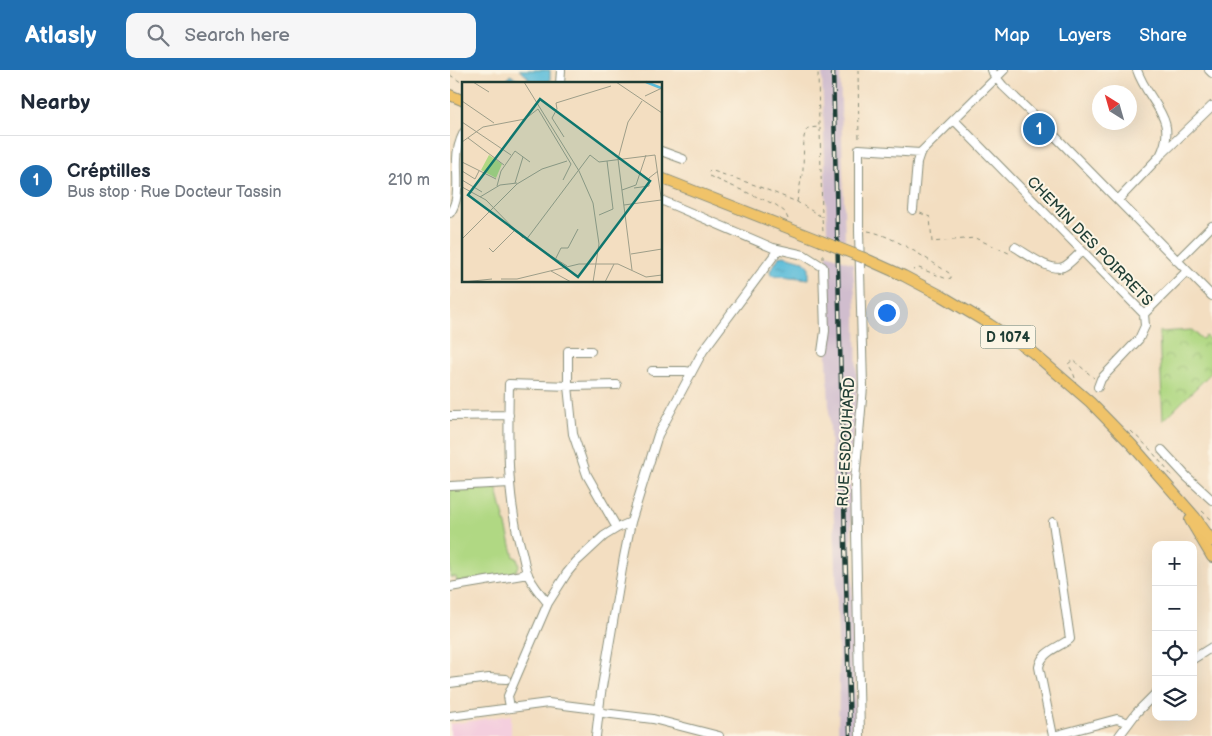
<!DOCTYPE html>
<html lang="en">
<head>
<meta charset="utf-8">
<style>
	body { margin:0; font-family:"Balsamiq Sans",sans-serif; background:#f6f6f7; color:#1f2937 }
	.controls { position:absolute; right:15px; bottom:15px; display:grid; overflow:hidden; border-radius:10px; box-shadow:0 5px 20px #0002 }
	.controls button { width:45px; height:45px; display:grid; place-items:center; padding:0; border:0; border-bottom:1px solid #e0e1e3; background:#fff; color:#1f2937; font:25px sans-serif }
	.compass { position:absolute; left:642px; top:15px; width:45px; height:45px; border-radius:50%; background:#fff; box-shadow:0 5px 20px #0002; rotate:323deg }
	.you { position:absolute; left:436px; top:242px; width:18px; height:18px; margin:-12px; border:4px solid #fff; border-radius:50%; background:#1a73e8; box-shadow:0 0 0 8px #1a73e833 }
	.badge { display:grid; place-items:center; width:32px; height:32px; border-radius:50%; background:#1f6fb2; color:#fff; font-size:16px; font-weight:700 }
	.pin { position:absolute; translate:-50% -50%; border:2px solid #fff; box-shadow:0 1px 5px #0006 }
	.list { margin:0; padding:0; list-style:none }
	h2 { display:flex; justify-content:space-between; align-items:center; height:65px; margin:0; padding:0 20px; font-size:21px }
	h2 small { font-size:16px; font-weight:400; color:#747a83 }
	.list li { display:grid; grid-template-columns:32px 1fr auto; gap:15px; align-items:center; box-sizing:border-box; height:90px; padding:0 20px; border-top:1px solid #e0e1e3 }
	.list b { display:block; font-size:19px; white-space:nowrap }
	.list p { margin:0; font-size:16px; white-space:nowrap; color:#747a83 }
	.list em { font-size:16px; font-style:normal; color:#747a83 }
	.icon { flex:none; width:28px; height:28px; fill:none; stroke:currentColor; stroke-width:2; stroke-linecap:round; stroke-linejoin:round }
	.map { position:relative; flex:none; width:762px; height:666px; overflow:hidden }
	header { display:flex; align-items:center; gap:30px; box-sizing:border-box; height:70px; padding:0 25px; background:#1f6fb2; color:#fff }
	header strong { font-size:24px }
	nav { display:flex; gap:28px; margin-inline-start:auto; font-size:18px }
	.search { width:350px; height:45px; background:#f6f6f7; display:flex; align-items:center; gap:12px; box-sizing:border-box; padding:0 18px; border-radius:10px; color:#747a83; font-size:19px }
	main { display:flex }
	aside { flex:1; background:#fff }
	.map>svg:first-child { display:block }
	.built { fill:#f4cfde }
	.railway { fill:#d0bdce }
	.park { fill:url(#park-crowns); stroke:#688a5c }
	.garden { fill:#b0d883; stroke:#688a5c }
	.water { fill:url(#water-ripples); stroke:#3c7c86 }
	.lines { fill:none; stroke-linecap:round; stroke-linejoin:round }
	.minor-casing { stroke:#898e7a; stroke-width:10 }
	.major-casing { stroke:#898e7a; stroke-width:12 }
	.path { stroke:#898e7a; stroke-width:1; stroke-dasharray:4 4; stroke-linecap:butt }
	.minor { stroke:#fff; stroke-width:8 }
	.major { stroke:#f0c369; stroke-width:10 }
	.rail-casing { stroke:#1f3d34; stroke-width:4.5 }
	.rail { stroke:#fcf5e5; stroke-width:2.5; stroke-dasharray:8; stroke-linecap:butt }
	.major-bridge-casing { stroke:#898e7a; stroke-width:12; stroke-linecap:butt }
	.major-bridge { stroke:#f0c369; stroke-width:10 }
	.labels { text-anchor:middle; stroke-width:4; stroke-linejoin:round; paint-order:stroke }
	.shield { fill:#fcf5e5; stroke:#617469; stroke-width:1 }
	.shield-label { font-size:14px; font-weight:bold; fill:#1f3d34 }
	.street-label { font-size:15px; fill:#1f3d34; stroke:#fcf5e5 }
	.inset-river { fill:none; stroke:#5abcd9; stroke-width:2.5 }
	.inset-road { fill:none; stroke:#9e9e89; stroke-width:1 }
	.view { fill:#0f766e; fill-opacity:0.15; stroke:#0f766e; stroke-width:2.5 }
	.inset-edge { fill:none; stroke:#1f3d34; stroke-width:2.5 }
</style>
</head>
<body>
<header>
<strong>Atlasly</strong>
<div class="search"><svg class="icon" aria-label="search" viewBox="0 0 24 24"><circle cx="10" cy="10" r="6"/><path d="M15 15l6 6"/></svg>Search here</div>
<nav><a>Map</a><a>Layers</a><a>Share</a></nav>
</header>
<main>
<aside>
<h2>Nearby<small></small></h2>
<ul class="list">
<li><span class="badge">1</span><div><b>Créptilles</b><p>Bus stop · Rue Docteur Tassin</p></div><em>210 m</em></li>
</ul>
</aside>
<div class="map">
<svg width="762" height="666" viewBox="0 0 762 666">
	<defs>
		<pattern id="park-crowns" width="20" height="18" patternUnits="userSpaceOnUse" patternTransform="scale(1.25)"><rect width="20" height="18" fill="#b0d883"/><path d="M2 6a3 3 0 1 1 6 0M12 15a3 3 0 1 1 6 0" fill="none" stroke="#97ba72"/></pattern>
		<pattern id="water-ripples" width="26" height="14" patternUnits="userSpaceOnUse" patternTransform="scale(1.25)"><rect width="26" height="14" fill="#5abcd9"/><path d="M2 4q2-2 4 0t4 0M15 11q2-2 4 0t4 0" fill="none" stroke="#4a9ab1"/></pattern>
	</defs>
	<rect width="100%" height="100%" fill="#fcf5e5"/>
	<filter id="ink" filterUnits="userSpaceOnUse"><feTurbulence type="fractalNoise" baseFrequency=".02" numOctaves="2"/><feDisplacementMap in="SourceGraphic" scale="10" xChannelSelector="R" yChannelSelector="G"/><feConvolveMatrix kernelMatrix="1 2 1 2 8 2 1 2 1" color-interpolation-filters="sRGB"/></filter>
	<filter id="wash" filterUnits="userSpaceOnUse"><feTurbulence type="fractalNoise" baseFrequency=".0096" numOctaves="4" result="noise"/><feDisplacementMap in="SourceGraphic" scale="20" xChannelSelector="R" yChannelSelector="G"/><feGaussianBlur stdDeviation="1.12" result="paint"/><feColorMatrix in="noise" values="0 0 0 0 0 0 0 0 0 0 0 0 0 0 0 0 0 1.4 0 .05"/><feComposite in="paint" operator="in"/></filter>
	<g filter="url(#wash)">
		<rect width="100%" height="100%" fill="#f3dec1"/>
		<path class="built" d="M 61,645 L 61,666 L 0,666 L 0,654 Z"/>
		<path class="railway" d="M 372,0 L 390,0 L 395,170 L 377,161 Z
			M 377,184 L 403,194 L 406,240 L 407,342 L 400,390 L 405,625 L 408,666 L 388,666 L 389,608 L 386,498 L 377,291 Z"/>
		<path class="park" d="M 742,260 L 752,269 L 756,266 L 762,272 L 762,302 L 713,351 L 709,262 Z"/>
		<path class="garden" d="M 46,416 L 64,487 L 67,488 L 69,496 L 66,501 L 60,504 L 7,512 L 6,507 L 0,507 L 0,419 Z"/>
		<path class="water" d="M 69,0 L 100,0 L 100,14 L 55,14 L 60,5 L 74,13 L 80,12 L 77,6 Z
			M 334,186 L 354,191 L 359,196 L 359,209 L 321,205 L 320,201 L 329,187 Z"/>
	</g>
	<g filter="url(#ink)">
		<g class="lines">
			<defs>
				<path id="minor" d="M 542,0 L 544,5 L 553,16 L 597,58 L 762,226
					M 759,0 L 762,3
					M 110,14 L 111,0
					M 504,50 L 694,244 L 695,256 L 689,269 L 651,309 L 648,317
					M 211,81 L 233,89
					M 713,83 L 762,36
					M 211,130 L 323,178 L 354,185 L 373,197 L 375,261 L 372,282
					M 668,130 L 710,86 C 730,48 698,33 687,0
					M 463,140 L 467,92 L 470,83
					M 0,143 C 11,128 6,106 7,89 C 7,79 10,70 14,62
					M 565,177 C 577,184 600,202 613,197 C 620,194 626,186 632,181
					M 727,191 L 762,156
					M 694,244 L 737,201
					M 141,281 L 118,281 L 118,316 L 123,364 L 137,405 L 167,458
					M 202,301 L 235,301 L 241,302
					M 0,346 L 59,345
					M 712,380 L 737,407 L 762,430
					M 0,416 L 60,413
					M 0,517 L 78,504
					M 98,533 C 91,525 83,515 78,505 C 75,498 74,490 72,482 C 56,429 58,369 59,314 L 120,316 L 167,315
					M 743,589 L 762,577
					M 0,613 L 39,608 L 56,609
					M 60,637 L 58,626 L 98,533 L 117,503 L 126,492 L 154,466 L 167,458 L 181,452
					M 0,646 L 98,633 L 146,639 L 153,643 L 203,649 L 269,666
					M 146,666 L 151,623 L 174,487 L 181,452 L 208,365 L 253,281 L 328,180
					M 410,666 L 405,410 L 413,317 L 409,161 L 409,79 L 470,83 L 554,0
					M 603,666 L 589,597 C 592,581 608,578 620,569 L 603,452
					M 603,666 L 667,649 L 679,653
					M 669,666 L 687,642 L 706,623"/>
				<path id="major" d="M 0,25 L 14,31
					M 211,108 L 371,171
					M 414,188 L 454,206 L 492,226 L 539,254 L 582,282 L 640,332 L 682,375 L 745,447 L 762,471
					M 740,450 L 762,487"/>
			</defs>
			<use href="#minor" class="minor-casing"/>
			<use href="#major" class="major-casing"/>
			<path class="path" d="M 408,0 L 409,70
				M 0,5 L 14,14
				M 370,58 L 372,147
				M 347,132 L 353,99 L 354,67 L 356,61 L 358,58 L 369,57 L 368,0
				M 470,143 L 480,147 L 482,172 L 525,168 L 561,184
				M 338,149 L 335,142 L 326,135 L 259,106 L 257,104 L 258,102 L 260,100 L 305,115 L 347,132 L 372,147 L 373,162
				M 418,161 C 442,165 477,189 499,203 L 501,205 L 501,208 L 497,209 L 469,198 L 463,200
				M 373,189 L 373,181
				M 625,308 L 623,302 L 618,294 L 623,290 L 644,308
				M 681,361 L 699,378 L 722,406
				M 752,441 L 762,450"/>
			<use href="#minor" class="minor"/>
			<use href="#major" class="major"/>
			<defs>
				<path id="rail" d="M 383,0 L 400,666"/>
			</defs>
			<use href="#rail" class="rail-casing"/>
			<use href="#rail" class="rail"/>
			<defs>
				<path id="major-bridge" d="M 371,171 L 414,188"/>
			</defs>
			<use href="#major-bridge" class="major-bridge-casing"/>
			<use href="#major-bridge" class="major-bridge"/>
		</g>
	</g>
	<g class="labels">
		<rect class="shield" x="530.5" y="255.5" width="55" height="23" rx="4"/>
		<g class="shield-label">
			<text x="558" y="272">D 1074</text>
		</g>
		<g class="street-label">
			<text transform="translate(640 171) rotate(46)" y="5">CHEMIN DES POIRRETS</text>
			<text transform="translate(396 372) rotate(-87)" y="5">RUE ESDOUHARD</text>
		</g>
	</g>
	<g transform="translate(12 12)">
		<rect width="200" height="200" fill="#f3dec1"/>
		<path d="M 27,73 L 40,82 L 34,96 L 19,88 Z" fill="#b0d883"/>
		<path class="inset-river" d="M 184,0 L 199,6"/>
		<path class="inset-road" d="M 11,0 L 27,10M 62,0 L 117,89 L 131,121 L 137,162 L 131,200M 154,0 L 200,31M 183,14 L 200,6M 0,19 L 32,41M 0,40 L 49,73M 102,55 L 90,36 L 95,27 L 94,21 L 149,4M 6,56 L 42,83M 0,60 L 21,45 L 63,37 L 76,27 L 109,82 L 101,98M 0,80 L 34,97M 0,89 L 13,97 L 17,89M 0,98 L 20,110M 53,101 L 61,75M 35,104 L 39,89 L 53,69 L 68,80M 0,105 L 24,118 L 61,156M 172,106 L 187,104 L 187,96 L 196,89M 160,108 L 174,103 L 184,73M 18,115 L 38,103 L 55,101M 162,123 L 199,118M 137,133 L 151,127 L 145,79M 0,157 L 55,102 L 80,87 L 105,79M 27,166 L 31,170 L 52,149M 169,172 L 200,167M 93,178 L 99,166 L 106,166 L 116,147M 105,184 L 64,158 L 128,73 L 137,80 L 193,73 L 200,122M 170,188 L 156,77 L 166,40 L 180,19M 89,189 L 109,200M 39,197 L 55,197 L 117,182 L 156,182 L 184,195 L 200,193M 1,200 L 30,197M 143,200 L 152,182"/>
		<path class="view" d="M 78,17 L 188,99 L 116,195 L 6,113 Z"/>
		<rect width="200" height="200" class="inset-edge"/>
	</g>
</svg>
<div class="controls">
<button>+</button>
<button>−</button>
<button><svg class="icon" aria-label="locate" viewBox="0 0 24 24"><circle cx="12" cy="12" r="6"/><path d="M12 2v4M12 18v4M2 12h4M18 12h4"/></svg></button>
<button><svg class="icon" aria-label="layers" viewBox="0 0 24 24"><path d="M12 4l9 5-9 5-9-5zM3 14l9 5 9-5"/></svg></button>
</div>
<svg class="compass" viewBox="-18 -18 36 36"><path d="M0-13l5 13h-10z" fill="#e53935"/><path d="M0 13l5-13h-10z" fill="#747a83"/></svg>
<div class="you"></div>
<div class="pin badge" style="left:589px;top:59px">1</div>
</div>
</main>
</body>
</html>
